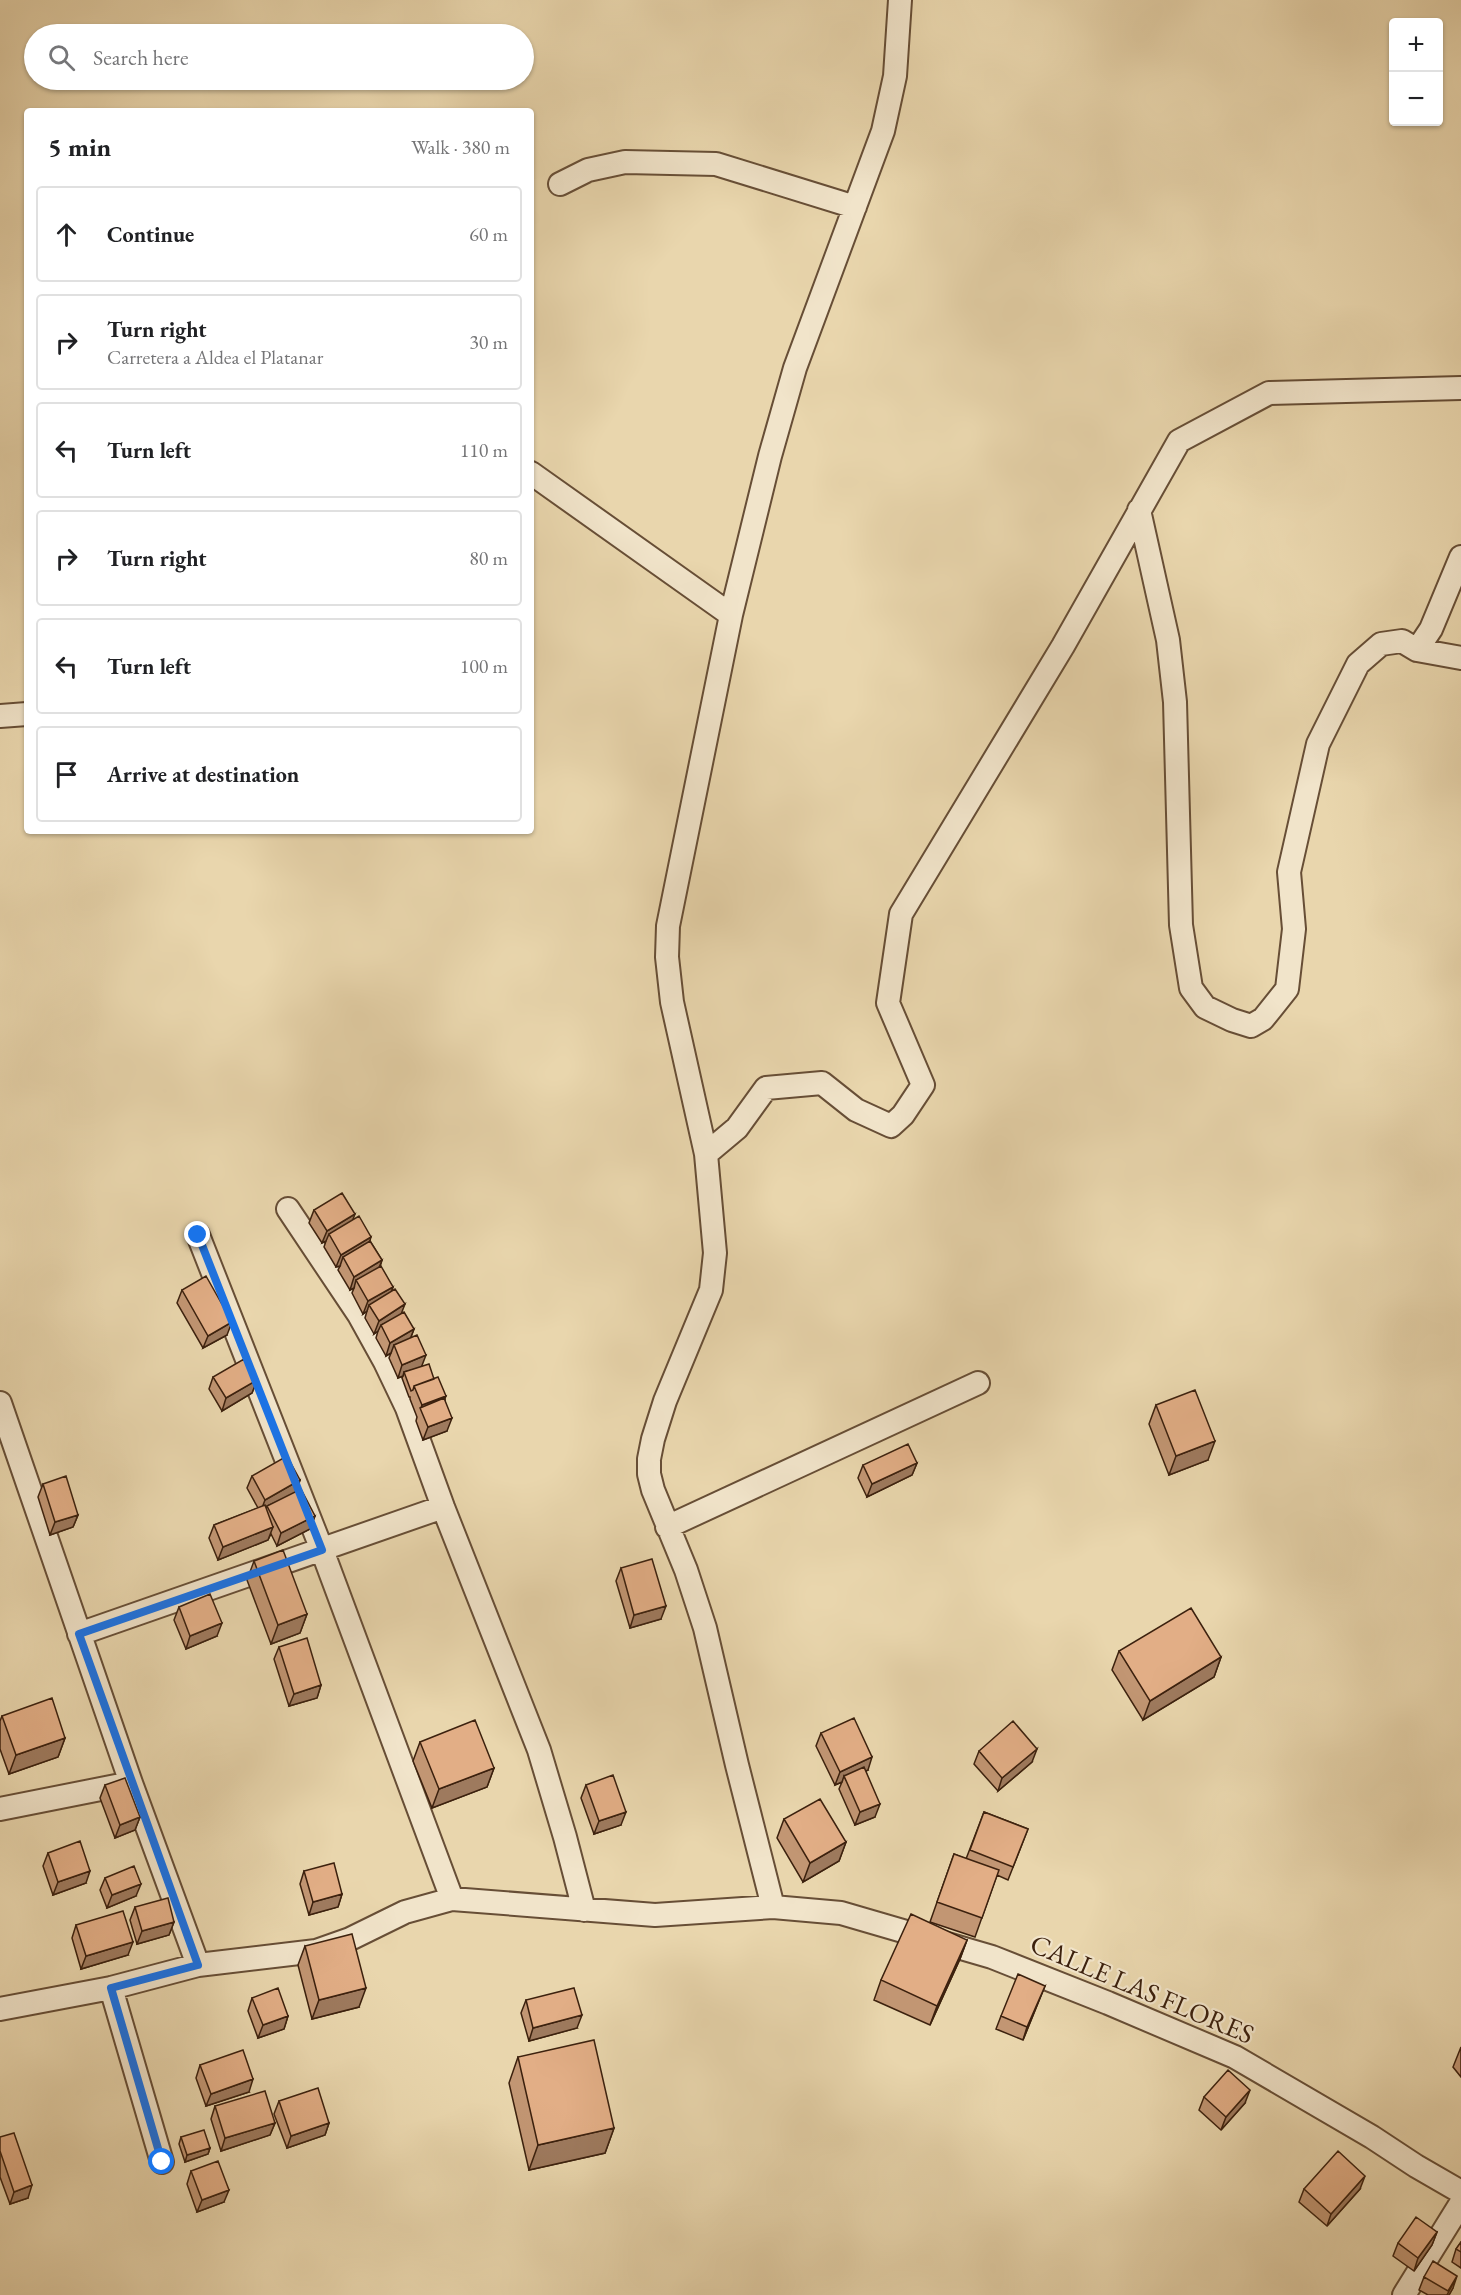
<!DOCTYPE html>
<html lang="en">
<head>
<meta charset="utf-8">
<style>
	body { margin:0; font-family:"EB Garamond",serif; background:#f2f2f2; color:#202124 }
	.controls { position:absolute; right:18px; top:18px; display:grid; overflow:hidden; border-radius:6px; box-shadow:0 2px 4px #0004 }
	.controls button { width:54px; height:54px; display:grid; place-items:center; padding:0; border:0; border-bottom:2px solid #e0e0e0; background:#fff; color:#202124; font:30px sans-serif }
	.stop { position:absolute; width:18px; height:18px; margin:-14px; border:4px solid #1a73e8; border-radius:50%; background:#fff }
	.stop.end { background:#1a73e8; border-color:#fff; box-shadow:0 2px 6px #0008 }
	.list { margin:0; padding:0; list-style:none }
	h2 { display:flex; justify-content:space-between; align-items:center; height:78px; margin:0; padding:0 24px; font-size:26px }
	h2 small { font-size:20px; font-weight:400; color:#757577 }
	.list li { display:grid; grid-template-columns:39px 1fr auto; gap:18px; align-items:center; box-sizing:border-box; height:96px; margin:0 12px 12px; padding:0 12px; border:2px solid #e0e0e0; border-radius:6px }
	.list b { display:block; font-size:22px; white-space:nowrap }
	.list p { margin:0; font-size:20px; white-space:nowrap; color:#757577 }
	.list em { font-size:20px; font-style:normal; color:#757577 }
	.icon { flex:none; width:33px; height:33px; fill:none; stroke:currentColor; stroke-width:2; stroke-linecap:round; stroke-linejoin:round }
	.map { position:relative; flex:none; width:1461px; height:2295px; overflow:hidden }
	.search { position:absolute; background:#fff; box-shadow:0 2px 4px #0004; left:24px; top:24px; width:510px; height:66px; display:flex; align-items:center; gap:15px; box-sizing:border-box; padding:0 21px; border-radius:33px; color:#757577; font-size:22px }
	.panel { position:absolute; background:#fff; box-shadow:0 2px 4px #0004; left:24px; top:108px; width:510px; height:726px; border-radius:6px }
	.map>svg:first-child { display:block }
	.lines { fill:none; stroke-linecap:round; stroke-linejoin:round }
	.minor-casing { stroke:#674e36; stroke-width:26 }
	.minor { stroke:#f1e4ca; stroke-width:22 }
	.wall { fill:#c29673; stroke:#3c210e; stroke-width:1.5 }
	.shaded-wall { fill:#9e7a5e; stroke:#3c210e; stroke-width:1.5 }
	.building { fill:#e2ae86; stroke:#3c210e; stroke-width:1.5 }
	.route { stroke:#1a73e8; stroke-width:8 }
	.labels { text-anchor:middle; stroke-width:4.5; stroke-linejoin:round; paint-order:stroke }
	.street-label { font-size:27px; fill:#3c210e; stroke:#f1e4ca }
</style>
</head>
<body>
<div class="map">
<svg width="1461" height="2295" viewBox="0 0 1461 2295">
	<rect width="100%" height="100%" fill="#e9d6ad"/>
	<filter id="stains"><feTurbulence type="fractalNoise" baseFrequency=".00333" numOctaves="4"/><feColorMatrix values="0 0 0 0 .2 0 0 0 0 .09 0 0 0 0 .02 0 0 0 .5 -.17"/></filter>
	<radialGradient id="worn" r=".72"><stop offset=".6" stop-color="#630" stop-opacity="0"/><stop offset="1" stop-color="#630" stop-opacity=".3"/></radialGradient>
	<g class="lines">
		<defs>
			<path id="minor" d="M 560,184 L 588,170 L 625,162 L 716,164 L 855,207
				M 531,473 L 731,615
				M 1139,510 L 1168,640 L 1175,702 L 1181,925 L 1191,988 L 1205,1007 L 1232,1020 L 1251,1026 L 1263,1019 L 1287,989 L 1294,929 L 1289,872 L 1318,744 L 1358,664 L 1381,644 L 1402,641 L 1417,650
				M 1461,557 L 1431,629 L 1417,650 L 1461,658
				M 0,716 L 27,714
				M 706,1154 L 737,1128 L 766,1088 L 822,1083 L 856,1110 L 891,1126 L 903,1115 L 923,1085 L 888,1003 L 901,914 L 1063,646 L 1179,441 L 1269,393 L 1461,388
				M 288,1209 L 359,1315 L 385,1362 L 407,1408 L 443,1507 L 539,1750 L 565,1837 L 584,1910
				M 198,1235 L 322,1550 L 452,1899
				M 0,1403 L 131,1783 L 198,1965
				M 667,1527 L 978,1383
				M 79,1634 L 443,1507
				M 0,1809 L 131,1783
				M 773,1907 L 737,1765 L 705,1628 L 686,1570 L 653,1490 L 649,1474 L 649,1459 L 653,1439 L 665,1401 L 711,1290 L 715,1253 L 706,1154 L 672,1002 L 667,957 L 668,926 L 731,615 L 770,456 L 795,368 L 883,131 L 895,76 L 900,0
				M 111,1988 L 162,2162
				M 0,2009 L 111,1988 L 198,1965 L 316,1951 L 350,1939 L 405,1912 L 452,1899 L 655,1915 L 773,1907 L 841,1913 L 992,1957 L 1108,2003 L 1235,2057 L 1372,2137 L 1416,2166 L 1461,2192
				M 1404,2295 L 1461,2203"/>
		</defs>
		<use href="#minor" class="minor-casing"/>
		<use href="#minor" class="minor"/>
	</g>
	<path class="wall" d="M 314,1210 L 352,1220 L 370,1241 L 382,1260 L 380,1267 L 393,1287 L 391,1292 L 401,1314 L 414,1329 L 411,1337 L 422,1366 L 434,1379 L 445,1399 L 447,1431 L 423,1440 L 416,1421 L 417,1417 L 410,1399 L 410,1397 L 409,1397 L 402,1378 L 403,1376 L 398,1378 L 389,1358 L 391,1353 L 386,1356 L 376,1338 L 378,1331 L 374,1334 L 365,1318 L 367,1311 L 363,1314 L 352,1293 L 354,1288 L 350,1290 L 338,1270 L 340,1266 L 336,1267 L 324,1247 L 326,1241 L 322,1243 L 309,1223 Z
		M 182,1290 L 227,1335 L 203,1348 L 177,1303 Z
		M 213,1377 L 257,1380 L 252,1393 L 222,1411 L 209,1389 Z
		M 1156,1405 L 1208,1460 L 1169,1475 L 1149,1424 Z
		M 917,1463 L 912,1475 L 867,1497 L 858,1478 L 863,1465 Z
		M 252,1476 L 300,1480 L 296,1492 L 315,1516 L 310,1529 L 277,1546 L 271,1534 L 268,1540 L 218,1560 L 209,1538 L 214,1525 L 258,1508 L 247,1488 Z
		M 43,1484 L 78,1515 L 73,1527 L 50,1535 L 38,1497 Z
		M 254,1561 L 307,1614 L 300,1633 L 271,1644 L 247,1580 Z
		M 621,1568 L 661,1619 L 630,1628 L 616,1581 Z
		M 179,1607 L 217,1636 L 186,1649 L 174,1620 Z
		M 279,1647 L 321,1685 L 317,1698 L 289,1706 L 274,1659 Z
		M 1119,1651 L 1221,1657 L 1214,1677 L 1143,1720 L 1112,1670 Z
		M 2,1716 L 65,1738 L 58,1757 L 9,1774 L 0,1749 L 0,1721 Z
		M 821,1733 L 868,1770 L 866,1771 L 875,1817 L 855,1825 L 839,1789 L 842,1782 L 835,1785 L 816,1746 Z
		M 420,1742 L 494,1768 L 487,1787 L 432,1808 L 413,1761 Z
		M 979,1751 L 1032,1762 L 998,1791 L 974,1764 Z
		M 105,1785 L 140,1817 L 135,1830 L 115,1838 L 100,1798 Z
		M 586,1785 L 621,1825 L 594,1834 L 581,1798 Z
		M 984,1812 L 1028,1829 L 1008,1880 L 997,1875 L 975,1937 L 930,1922 L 954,1854 L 966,1859 Z
		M 784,1819 L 846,1842 L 839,1861 L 803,1882 L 777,1838 Z
		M 48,1853 L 86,1883 L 53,1895 L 43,1866 Z
		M 304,1871 L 342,1894 L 338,1907 L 309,1915 L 300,1884 Z
		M 105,1878 L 136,1896 L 107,1908 L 100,1890 Z
		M 135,1907 L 174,1922 L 169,1935 L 137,1944 L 130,1920 Z
		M 76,1925 L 128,1955 L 81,1969 L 72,1938 Z
		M 967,1940 L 960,1959 L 930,2025 L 874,2000 L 881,1980 Z
		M 305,1946 L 359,2007 L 312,2019 L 298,1965 Z
		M 1045,1986 L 1023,2040 L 996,2029 L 1001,2016 Z
		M 252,1998 L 288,2016 L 284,2029 L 258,2038 L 248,2011 Z
		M 526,2000 L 577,2028 L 529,2041 L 521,2013 Z
		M 1461,2047 L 1461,2077 L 1453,2067 Z
		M 518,2057 L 614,2128 L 605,2153 L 529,2170 L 509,2083 Z
		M 200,2065 L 249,2092 L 206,2106 L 196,2078 Z
		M 1204,2097 L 1245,2103 L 1221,2130 L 1199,2110 Z
		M 279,2101 L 329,2123 L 325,2135 L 287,2148 L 274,2114 Z
		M 215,2106 L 275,2123 L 270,2135 L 221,2151 L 211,2119 Z
		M 0,2137 L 28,2198 L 10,2204 L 0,2177 Z
		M 181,2137 L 210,2148 L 208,2154 L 185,2162 L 179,2144 Z
		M 191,2171 L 224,2202 L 197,2212 L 187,2184 Z
		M 1304,2189 L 1360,2189 L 1327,2226 L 1299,2202 Z
		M 1437,2232 L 1432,2245 L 1414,2271 L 1393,2256 L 1398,2243 Z
		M 1461,2242 L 1461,2268 L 1452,2262 L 1456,2249 Z
		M 1424,2277 L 1453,2288 L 1449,2295 L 1428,2295 L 1419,2290 Z"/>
	<path class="shaded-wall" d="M 355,1214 L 350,1227 L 329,1234 L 326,1241 L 322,1243 L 327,1231 Z
		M 371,1237 L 367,1250 L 343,1257 L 340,1266 L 336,1267 L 341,1255 Z
		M 382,1260 L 377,1273 L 356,1280 L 354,1288 L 350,1290 L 354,1277 Z
		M 393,1287 L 388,1300 L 369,1305 L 367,1311 L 363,1314 L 368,1301 Z
		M 405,1304 L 400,1317 L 381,1325 L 378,1331 L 374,1334 L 379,1321 Z
		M 232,1322 L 227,1335 L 203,1348 L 208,1336 Z
		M 414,1329 L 409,1342 L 394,1345 L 391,1353 L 386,1356 L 390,1343 Z
		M 426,1355 L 421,1368 L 404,1372 L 403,1376 L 398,1378 L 402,1365 Z
		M 257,1380 L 252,1393 L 222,1411 L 226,1398 Z
		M 446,1396 L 441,1408 L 421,1408 L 422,1405 Z
		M 452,1418 L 447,1431 L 423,1440 L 428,1427 Z
		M 1215,1441 L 1208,1460 L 1169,1475 L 1176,1456 Z
		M 917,1463 L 912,1475 L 867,1497 L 872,1484 Z
		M 300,1480 L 296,1493 L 267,1506 L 266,1509 L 260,1513 L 265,1500 Z
		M 78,1515 L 73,1527 L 50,1535 L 55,1522 Z
		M 315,1516 L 310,1529 L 277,1546 L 281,1533 Z
		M 273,1527 L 268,1540 L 218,1560 L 223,1547 Z
		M 666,1606 L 661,1619 L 630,1628 L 634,1615 Z
		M 307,1614 L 300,1633 L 271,1644 L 278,1625 Z
		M 222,1623 L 217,1636 L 186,1649 L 190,1636 Z
		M 1221,1657 L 1214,1677 L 1143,1720 L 1150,1701 Z
		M 321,1685 L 317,1698 L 289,1706 L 294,1694 Z
		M 65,1738 L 58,1757 L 9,1774 L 16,1755 Z
		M 1037,1749 L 1032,1762 L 998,1791 L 1002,1778 Z
		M 872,1757 L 868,1770 L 846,1780 L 844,1776 L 842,1782 L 835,1785 L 840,1772 Z
		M 494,1768 L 487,1787 L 432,1808 L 439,1789 Z
		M 880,1804 L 875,1817 L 855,1825 L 860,1812 Z
		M 626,1812 L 621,1825 L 594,1834 L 599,1821 Z
		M 140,1817 L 135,1830 L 115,1838 L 120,1825 Z
		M 846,1842 L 839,1861 L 803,1882 L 810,1863 Z
		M 90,1871 L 86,1883 L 53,1895 L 58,1882 Z
		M 141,1884 L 136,1896 L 107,1908 L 112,1895 Z
		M 342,1894 L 338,1907 L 309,1915 L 313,1902 Z
		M 174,1922 L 169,1935 L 137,1944 L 142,1931 Z
		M 967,1940 L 960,1959 L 930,2025 L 937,2006 Z
		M 133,1942 L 128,1955 L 81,1969 L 86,1956 Z
		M 1045,1986 L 1040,1998 L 1023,2040 L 1027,2027 Z
		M 366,1988 L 359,2007 L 312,2019 L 319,2000 Z
		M 582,2015 L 577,2028 L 529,2041 L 533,2028 Z
		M 288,2016 L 284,2029 L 258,2038 L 263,2025 Z
		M 253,2079 L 249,2092 L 206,2106 L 211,2094 Z
		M 1250,2090 L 1245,2103 L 1221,2130 L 1226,2117 Z
		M 275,2123 L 270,2135 L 221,2151 L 225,2138 Z
		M 329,2123 L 325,2135 L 287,2148 L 291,2136 Z
		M 614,2128 L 605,2153 L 529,2170 L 538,2145 Z
		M 210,2148 L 208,2154 L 185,2162 L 187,2155 Z
		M 1365,2176 L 1360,2189 L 1327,2226 L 1331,2214 Z
		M 32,2185 L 28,2198 L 10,2204 L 14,2192 Z
		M 229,2190 L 224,2202 L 197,2212 L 202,2200 Z
		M 1437,2232 L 1432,2245 L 1414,2271 L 1418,2258 Z
		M 1457,2276 L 1453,2288 L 1449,2295 L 1447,2295 Z"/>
	<path class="building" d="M 342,1193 L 355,1214 L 327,1231 L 314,1210 Z
		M 359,1216 L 371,1237 L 341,1255 L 329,1234 Z
		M 370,1241 L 382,1260 L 354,1277 L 343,1257 Z
		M 381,1266 L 393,1287 L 368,1301 L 356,1280 Z
		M 206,1276 L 232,1322 L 208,1336 L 182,1290 Z
		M 395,1289 L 405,1304 L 379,1321 L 369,1305 Z
		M 404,1312 L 414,1329 L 390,1343 L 381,1325 Z
		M 417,1335 L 426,1355 L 402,1365 L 394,1345 Z
		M 244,1359 L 257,1380 L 226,1398 L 213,1377 Z
		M 429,1364 L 434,1379 L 414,1386 L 413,1390 L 411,1391 L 404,1372 Z
		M 438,1377 L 446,1396 L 422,1405 L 414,1386 Z
		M 1195,1390 L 1215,1441 L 1176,1456 L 1156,1405 Z
		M 444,1398 L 452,1418 L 428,1427 L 420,1408 Z
		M 908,1444 L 917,1463 L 872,1484 L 863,1465 Z
		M 287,1456 L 300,1480 L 265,1500 L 252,1476 Z
		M 66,1476 L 78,1515 L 55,1522 L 43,1484 Z
		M 301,1489 L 315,1516 L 281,1533 L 267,1506 Z
		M 265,1505 L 273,1527 L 223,1547 L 214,1525 Z
		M 283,1550 L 307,1614 L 278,1625 L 254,1561 Z
		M 652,1559 L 666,1606 L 634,1615 L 621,1568 Z
		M 210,1594 L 222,1623 L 190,1636 L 179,1607 Z
		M 1191,1608 L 1221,1657 L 1150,1701 L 1119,1651 Z
		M 307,1638 L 321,1685 L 294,1694 L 279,1647 Z
		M 52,1698 L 65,1738 L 16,1755 L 2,1716 Z
		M 854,1718 L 872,1757 L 840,1772 L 821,1733 Z
		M 475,1720 L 494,1768 L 439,1789 L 420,1742 Z
		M 1013,1721 L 1037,1749 L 1002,1778 L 979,1751 Z
		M 864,1767 L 880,1804 L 860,1812 L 844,1776 Z
		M 613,1775 L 626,1812 L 599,1821 L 586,1785 Z
		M 125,1778 L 140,1817 L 120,1825 L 105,1785 Z
		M 820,1799 L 846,1842 L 810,1863 L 784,1819 Z
		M 984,1812 L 1028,1829 L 1013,1867 L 970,1850 Z
		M 80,1841 L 90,1871 L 58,1882 L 48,1853 Z
		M 954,1854 L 999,1870 L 982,1918 L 937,1902 Z
		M 334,1863 L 342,1894 L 313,1902 L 304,1871 Z
		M 134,1866 L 141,1884 L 112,1895 L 105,1878 Z
		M 168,1898 L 174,1922 L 142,1931 L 135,1907 Z
		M 123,1911 L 133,1942 L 86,1956 L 76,1925 Z
		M 911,1914 L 967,1940 L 937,2006 L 881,1980 Z
		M 352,1934 L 366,1988 L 319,2000 L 305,1946 Z
		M 1018,1974 L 1045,1986 L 1027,2027 L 1001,2016 Z
		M 278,1988 L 288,2016 L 263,2025 L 252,1998 Z
		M 574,1988 L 582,2015 L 533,2028 L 526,2000 Z
		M 594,2040 L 614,2128 L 538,2145 L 518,2057 Z
		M 243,2050 L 253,2079 L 211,2094 L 200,2065 Z
		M 1228,2070 L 1250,2090 L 1226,2117 L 1204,2097 Z
		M 318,2088 L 329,2123 L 291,2136 L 279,2101 Z
		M 265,2091 L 275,2123 L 225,2138 L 215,2106 Z
		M 204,2130 L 210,2148 L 187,2155 L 181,2137 Z
		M 14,2133 L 32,2185 L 14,2192 L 0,2151 L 0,2137 Z
		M 1338,2151 L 1365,2176 L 1331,2214 L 1304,2189 Z
		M 218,2161 L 229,2190 L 202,2200 L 191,2171 Z
		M 1416,2217 L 1437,2232 L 1418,2258 L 1398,2243 Z
		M 1461,2242 L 1461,2252 L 1456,2249 Z
		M 1433,2261 L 1457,2276 L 1448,2291 L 1424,2277 Z"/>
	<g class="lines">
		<path class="route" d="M 162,2162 L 111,1988 L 198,1965 L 79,1634 L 322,1550 L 198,1235"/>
	</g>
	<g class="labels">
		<g class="street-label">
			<text transform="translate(1142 1989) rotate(23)" y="9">CALLE LAS FLORES</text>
		</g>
	</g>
	<rect width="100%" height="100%" filter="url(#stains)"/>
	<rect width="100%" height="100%" fill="url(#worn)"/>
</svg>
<div class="controls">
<button>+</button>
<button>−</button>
</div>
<div class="stop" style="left:162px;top:2162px"></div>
<div class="stop end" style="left:198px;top:1235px"></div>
<div class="search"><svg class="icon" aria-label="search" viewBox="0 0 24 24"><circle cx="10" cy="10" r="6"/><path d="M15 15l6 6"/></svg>Search here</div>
<section class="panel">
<h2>5 min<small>Walk · 380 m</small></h2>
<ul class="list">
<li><svg class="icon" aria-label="ahead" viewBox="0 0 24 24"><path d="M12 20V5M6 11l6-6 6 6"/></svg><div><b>Continue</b></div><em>60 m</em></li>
<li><svg class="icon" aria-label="right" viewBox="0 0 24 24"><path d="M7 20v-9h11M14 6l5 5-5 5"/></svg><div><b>Turn right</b><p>Carretera a Aldea el Platanar</p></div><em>30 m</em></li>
<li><svg class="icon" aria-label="left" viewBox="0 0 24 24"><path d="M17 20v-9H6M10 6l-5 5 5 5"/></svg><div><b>Turn left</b></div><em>110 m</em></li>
<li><svg class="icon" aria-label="right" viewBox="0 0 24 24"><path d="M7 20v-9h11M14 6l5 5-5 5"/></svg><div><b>Turn right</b></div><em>80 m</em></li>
<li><svg class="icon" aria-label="left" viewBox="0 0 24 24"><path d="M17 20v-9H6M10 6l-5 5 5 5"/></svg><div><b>Turn left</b></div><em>100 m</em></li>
<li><svg class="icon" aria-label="arrive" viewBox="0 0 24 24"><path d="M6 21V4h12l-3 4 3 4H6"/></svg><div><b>Arrive at destination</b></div></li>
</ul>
</section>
</div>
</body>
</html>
